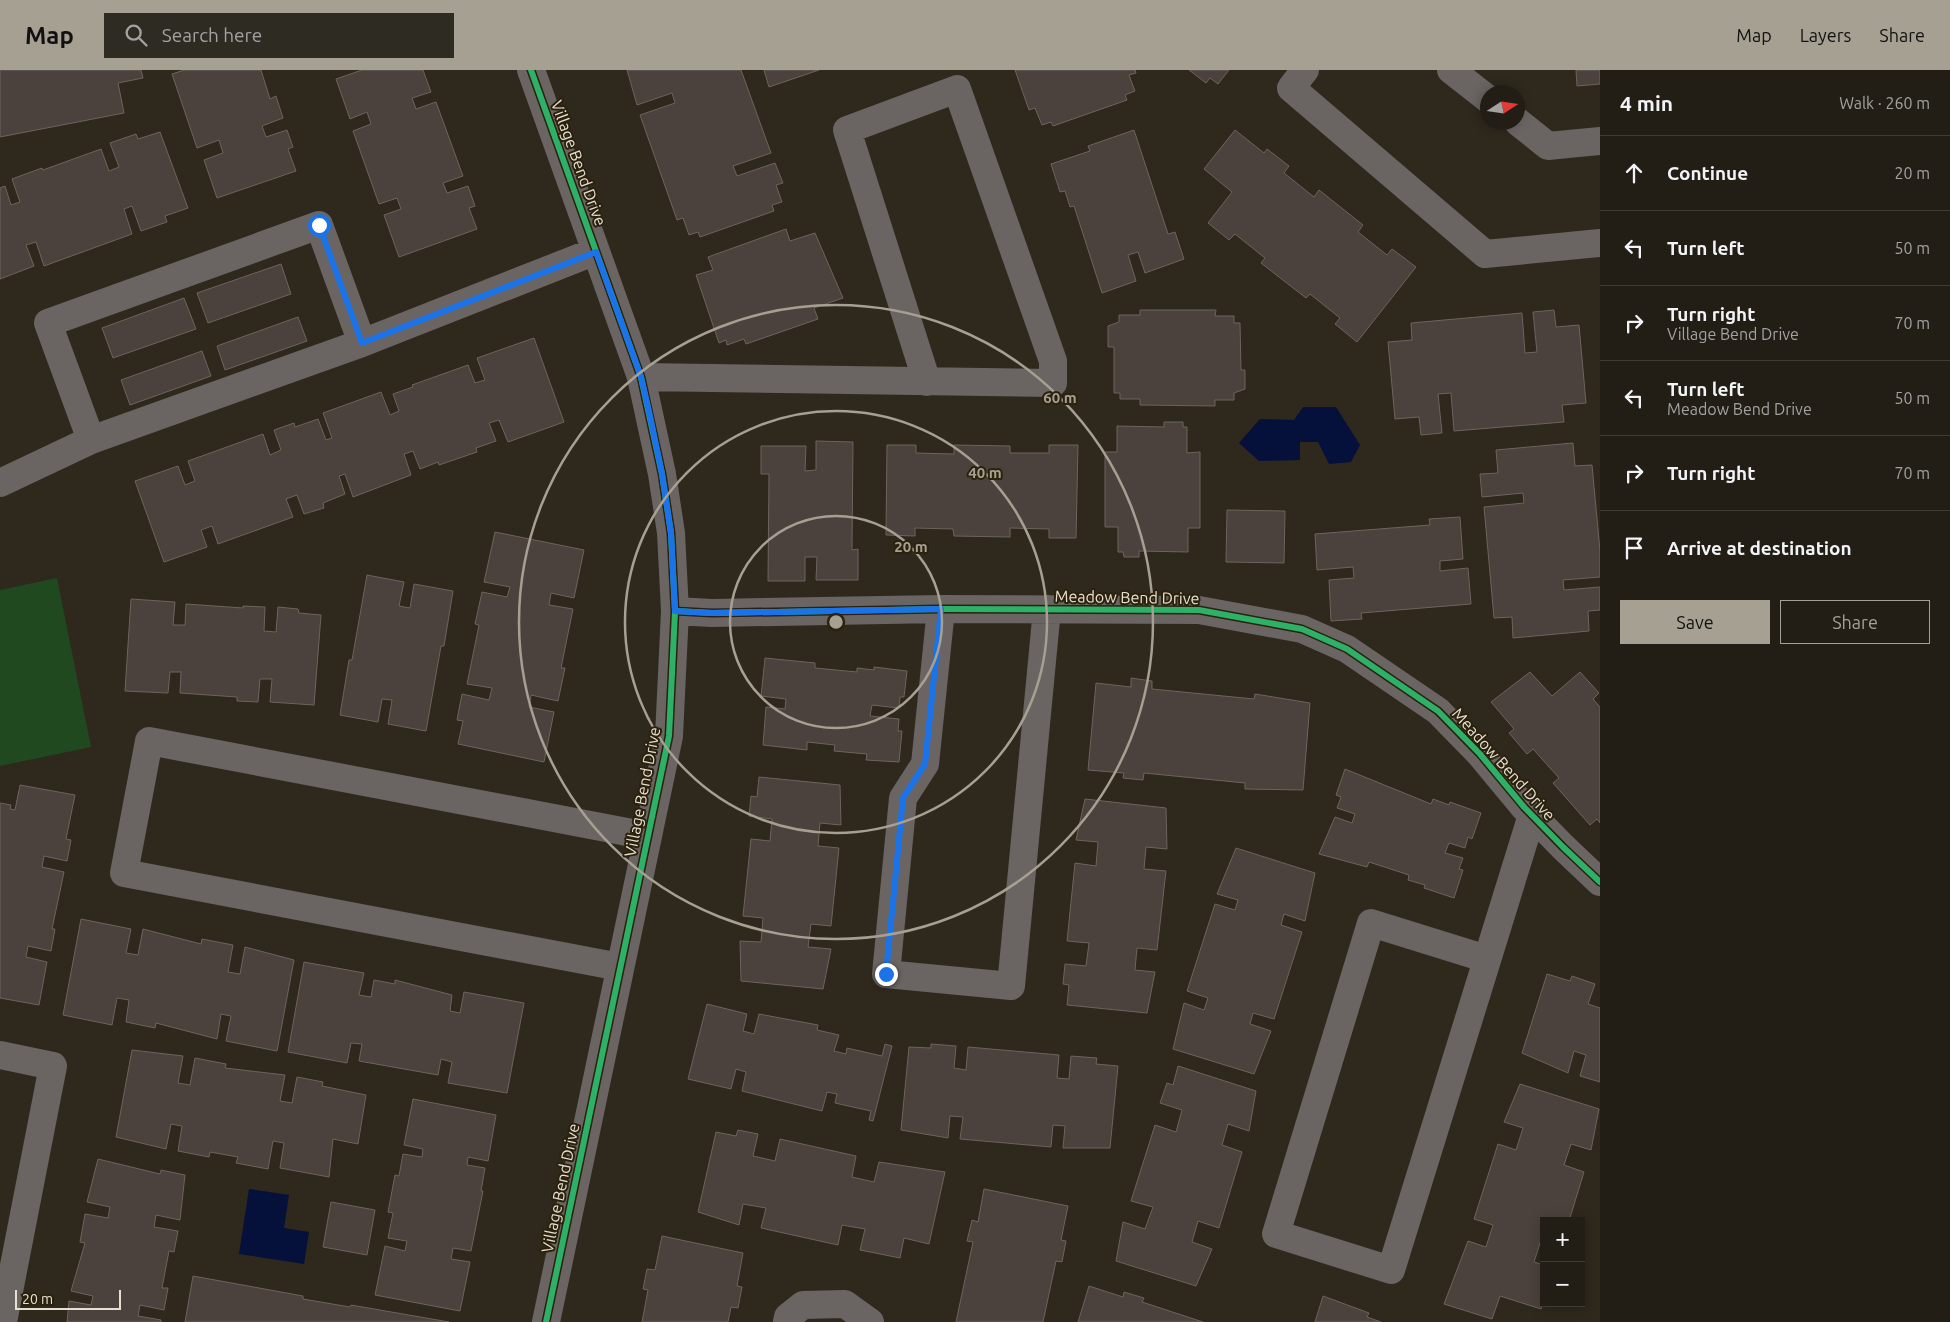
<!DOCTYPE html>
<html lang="en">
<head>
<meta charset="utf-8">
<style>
	body { margin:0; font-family:Ubuntu,sans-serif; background:#2e2b23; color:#f1f3f6 }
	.controls { position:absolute; right:15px; bottom:15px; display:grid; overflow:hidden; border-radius:0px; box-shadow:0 2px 12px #0003 }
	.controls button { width:45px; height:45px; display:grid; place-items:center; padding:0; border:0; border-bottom:1px solid #3f3c35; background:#221e16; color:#f1f3f6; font:25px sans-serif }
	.compass { position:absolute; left:1480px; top:15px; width:45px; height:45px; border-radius:50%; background:#221e16; box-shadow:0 2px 12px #0003; rotate:78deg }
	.scale { position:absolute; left:15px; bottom:12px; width:106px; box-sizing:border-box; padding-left:5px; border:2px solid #e6e0d3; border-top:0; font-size:14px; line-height:18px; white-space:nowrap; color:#e6e0d3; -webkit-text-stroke:4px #2b210c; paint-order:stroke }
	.stop { position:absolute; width:15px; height:15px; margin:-11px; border:4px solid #1a73e8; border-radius:50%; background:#fff }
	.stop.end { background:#1a73e8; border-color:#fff; box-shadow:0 1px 5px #0008 }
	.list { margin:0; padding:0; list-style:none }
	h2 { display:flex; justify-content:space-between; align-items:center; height:65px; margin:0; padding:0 20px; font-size:21px }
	h2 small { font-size:16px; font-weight:400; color:#a2a2a1 }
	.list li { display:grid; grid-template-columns:32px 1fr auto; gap:15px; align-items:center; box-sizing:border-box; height:75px; padding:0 20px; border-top:1px solid #3f3c35 }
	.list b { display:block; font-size:19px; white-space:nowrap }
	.list p { margin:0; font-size:16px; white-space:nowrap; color:#a2a2a1 }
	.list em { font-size:16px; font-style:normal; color:#a2a2a1 }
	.actions { display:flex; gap:10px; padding:15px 20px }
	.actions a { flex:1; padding:11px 0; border:1px solid #a6a093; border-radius:0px; text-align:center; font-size:18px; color:#a6a093 }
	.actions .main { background:#a6a093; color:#111 }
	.icon { flex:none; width:28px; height:28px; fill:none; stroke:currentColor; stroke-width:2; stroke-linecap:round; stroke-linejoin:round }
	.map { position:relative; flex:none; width:1600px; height:1252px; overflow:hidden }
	header { display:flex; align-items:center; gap:30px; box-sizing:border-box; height:70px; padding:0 25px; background:#a6a093; color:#111 }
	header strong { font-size:24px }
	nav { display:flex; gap:28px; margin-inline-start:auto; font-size:18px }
	.search { width:350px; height:45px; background:#2e2b23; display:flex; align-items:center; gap:12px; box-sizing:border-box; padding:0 18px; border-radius:0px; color:#a2a2a1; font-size:19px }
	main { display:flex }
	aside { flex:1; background:#221e16 }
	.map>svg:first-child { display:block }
	.green { fill:#214920 }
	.water { fill:#05103b }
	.building { fill:#4b423d; stroke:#6d645e }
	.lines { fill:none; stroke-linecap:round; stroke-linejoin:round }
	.minor { stroke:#6a6462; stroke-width:28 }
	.cycleway-casing { stroke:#2b210c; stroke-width:9 }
	.cycleway { stroke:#2db169; stroke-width:6 }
	.route { stroke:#1a73e8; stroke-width:6 }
	.ring { fill:none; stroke:#a6a093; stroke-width:2.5 }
	.labels { text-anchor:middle; stroke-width:4; stroke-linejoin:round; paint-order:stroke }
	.street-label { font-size:16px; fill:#e6e0d3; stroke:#2b210c }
	.centre { fill:#a6a093; stroke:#2b210c; stroke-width:2.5 }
	.ring-label { font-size:15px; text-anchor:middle; font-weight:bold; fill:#a6a093; stroke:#2b210c; stroke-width:4; stroke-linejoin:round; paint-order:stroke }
</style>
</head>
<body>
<header>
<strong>Map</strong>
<div class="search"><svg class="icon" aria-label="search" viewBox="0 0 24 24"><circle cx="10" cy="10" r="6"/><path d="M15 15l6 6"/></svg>Search here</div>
<nav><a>Map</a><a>Layers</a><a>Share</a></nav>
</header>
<main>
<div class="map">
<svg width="1600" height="1252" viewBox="0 0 1600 1252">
	<rect width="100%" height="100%" fill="#2e281d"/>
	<path class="green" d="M 57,508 L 91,677 L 0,696 L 0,520 Z"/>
	<path class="water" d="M 1303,337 L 1336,337 L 1360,375 L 1351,392 L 1329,394 L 1318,372 L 1300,372 L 1300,390 L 1259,391 L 1239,373 L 1260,349 L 1294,350 Z
		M 249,1119 L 289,1125 L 284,1158 L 309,1162 L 304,1194 L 239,1184 Z"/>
	<path class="building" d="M 0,0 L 141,0 L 143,8 L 118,13 L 124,43 L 0,67 Z
		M 184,0 L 261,0 L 270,29 L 276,26 L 283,48 L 262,56 L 266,67 L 287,60 L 293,77 L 288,79 L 296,101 L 217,128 L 204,90 L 223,83 L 219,70 L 197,78 L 172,4 Z
		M 362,0 L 423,0 L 431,22 L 412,28 L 416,39 L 436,32 L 463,106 L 443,113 L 447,123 L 468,116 L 475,136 L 469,138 L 477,159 L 399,187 L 384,145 L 401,139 L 397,128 L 379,134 L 353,61 L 371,54 L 367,42 L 350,49 L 336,9 Z
		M 627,0 L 741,0 L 771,83 L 733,96 L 737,106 L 775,93 L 783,113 L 776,115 L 782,132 L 772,135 L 774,141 L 700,167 L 698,162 L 689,165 L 683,148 L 677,150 L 640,45 L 675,33 L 672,23 L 637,35 Z
		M 764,0 L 819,0 L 769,17 Z
		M 1015,0 L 1135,0 L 1136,3 L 1129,5 L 1135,21 L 1125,25 L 1127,30 L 1053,56 L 1051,52 L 1042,55 L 1035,38 L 1029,40 Z
		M 1189,0 L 1229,0 L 1218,14 L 1210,8 L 1206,13 Z
		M 1576,0 L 1600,0 L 1600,14 L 1577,16 Z
		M 1134,60 L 1168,164 L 1175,162 L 1184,189 L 1145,203 L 1138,182 L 1128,185 L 1136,211 L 1102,223 L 1074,136 L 1070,137 L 1065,121 L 1060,122 L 1051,94 L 1090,81 L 1088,76 Z
		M 1235,60 L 1264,83 L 1267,79 L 1289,96 L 1284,103 L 1314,127 L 1319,120 L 1363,155 L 1358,162 L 1387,185 L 1392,179 L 1416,197 L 1357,272 L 1335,254 L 1340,248 L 1310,224 L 1306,228 L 1261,193 L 1265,188 L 1235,164 L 1229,170 L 1208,153 L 1232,122 L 1204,99 Z
		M 160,62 L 188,138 L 165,146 L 167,152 L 141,161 L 132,136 L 124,139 L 132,164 L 44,196 L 36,172 L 26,175 L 34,196 L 0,209 L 0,118 L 5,116 L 11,135 L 20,132 L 12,109 L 42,98 L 43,100 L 101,79 L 109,101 L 119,97 L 110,73 L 136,64 L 138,69 Z
		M 786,159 L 790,171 L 815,163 L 843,228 L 814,238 L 818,249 L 746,274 L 744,269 L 727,275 L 726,270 L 719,273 L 696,205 L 713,200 L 708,187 Z
		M 281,194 L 291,224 L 208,253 L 197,223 Z
		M 184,228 L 196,259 L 113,288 L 102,258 Z
		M 1140,240 L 1216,240 L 1215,246 L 1234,246 L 1234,253 L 1240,253 L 1241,300 L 1245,300 L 1245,319 L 1234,323 L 1234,330 L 1215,330 L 1215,336 L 1140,335 L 1140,329 L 1120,329 L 1120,323 L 1114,323 L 1114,277 L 1108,277 L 1108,256 L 1119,252 L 1119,245 L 1140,245 Z
		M 1554,240 L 1556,257 L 1579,255 L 1586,333 L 1562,335 L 1564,352 L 1454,361 L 1451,323 L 1438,324 L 1442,363 L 1421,365 L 1419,347 L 1395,349 L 1388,272 L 1412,270 L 1411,253 L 1522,243 L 1525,283 L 1537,282 L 1533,242 Z
		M 298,247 L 307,271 L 225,300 L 217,276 Z
		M 534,268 L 564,352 L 508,372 L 499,350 L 489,353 L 496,371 L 476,378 L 477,382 L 439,395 L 438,392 L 420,399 L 413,381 L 404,384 L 411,405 L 353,427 L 345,404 L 339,406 L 345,424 L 323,433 L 324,438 L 304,444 L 297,425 L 286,429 L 293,447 L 218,474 L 212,456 L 201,460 L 207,477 L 164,492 L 135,411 L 178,396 L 185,415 L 195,411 L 188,391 L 263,364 L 270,385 L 281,380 L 274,360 L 294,353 L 295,357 L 318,349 L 326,370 L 332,368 L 323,343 L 381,322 L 390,345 L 399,341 L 393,324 L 413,317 L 412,315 L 468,295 L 475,313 L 485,310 L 477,288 Z
		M 202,281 L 211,306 L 130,335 L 121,310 Z
		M 1164,352 L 1183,352 L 1183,357 L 1187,357 L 1187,383 L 1200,382 L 1200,458 L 1188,458 L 1188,482 L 1139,481 L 1139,487 L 1124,487 L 1123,482 L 1118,482 L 1118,457 L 1105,457 L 1105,382 L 1117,382 L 1117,356 L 1164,357 Z
		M 816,371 L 853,372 L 852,480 L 858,479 L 858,510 L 816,510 L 817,487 L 805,487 L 805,511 L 768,511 L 769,404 L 761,404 L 761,376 L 806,376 L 805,401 L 816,400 Z
		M 1573,373 L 1575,396 L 1592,395 L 1600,481 L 1600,507 L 1563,510 L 1564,520 L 1600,517 L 1600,540 L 1588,541 L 1589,561 L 1513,568 L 1512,547 L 1494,548 L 1484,437 L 1524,433 L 1523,423 L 1482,427 L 1480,404 L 1498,403 L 1496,380 Z
		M 887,375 L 916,375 L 916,383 L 954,384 L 954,375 L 1010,376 L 1010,383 L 1049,383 L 1049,375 L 1078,375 L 1076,468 L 1049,468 L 1049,459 L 1010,458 L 1010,467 L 954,466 L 953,459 L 915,458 L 915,466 L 886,465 Z
		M 1227,440 L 1285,441 L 1284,493 L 1226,492 Z
		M 1460,447 L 1463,489 L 1440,491 L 1440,501 L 1468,498 L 1471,534 L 1361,543 L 1362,549 L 1331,551 L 1329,510 L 1354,508 L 1353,497 L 1317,500 L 1315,464 L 1430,455 L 1429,449 Z
		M 495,462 L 584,480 L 574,528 L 551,523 L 549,535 L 573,539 L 561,598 L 565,598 L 558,631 L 531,625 L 529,637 L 554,642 L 544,692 L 458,674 L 463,651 L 457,650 L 462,624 L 489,630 L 492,618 L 467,614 L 479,555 L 475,554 L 482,522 L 507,527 L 510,517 L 484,512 Z
		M 367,505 L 404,512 L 399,536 L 410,538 L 414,514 L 453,521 L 444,576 L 441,576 L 426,661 L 388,654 L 392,630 L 382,629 L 378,652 L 340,645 L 349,590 L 352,590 Z
		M 131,529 L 175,532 L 173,555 L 185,555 L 186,534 L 243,538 L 243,536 L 265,537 L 264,561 L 276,562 L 278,537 L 298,539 L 299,543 L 321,545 L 314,635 L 270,632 L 272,609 L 260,609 L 258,632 L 237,631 L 237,627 L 180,623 L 181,602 L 170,602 L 168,623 L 125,621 Z
		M 765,588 L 815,593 L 815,598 L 857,602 L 857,598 L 874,600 L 874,597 L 907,601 L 904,627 L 900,627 L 899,638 L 872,635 L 870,646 L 899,649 L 898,661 L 902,661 L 899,692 L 866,690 L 867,684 L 834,681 L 835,675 L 807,672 L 807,680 L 763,675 L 766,637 L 785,639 L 786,629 L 761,626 Z
		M 1530,602 L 1552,626 L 1580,602 L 1599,623 L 1593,629 L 1600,637 L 1600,753 L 1597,749 L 1590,755 L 1553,713 L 1559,708 L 1533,679 L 1527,684 L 1509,663 L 1514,659 L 1491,632 Z
		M 1131,608 L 1152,611 L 1152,619 L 1254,629 L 1255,624 L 1310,633 L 1303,720 L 1245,719 L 1245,713 L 1144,703 L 1143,710 L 1123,708 L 1124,703 L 1088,700 L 1096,613 L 1131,617 Z
		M 1345,699 L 1431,734 L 1433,729 L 1449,735 L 1450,732 L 1481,743 L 1472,769 L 1468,767 L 1465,778 L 1449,773 L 1445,783 L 1463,788 L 1459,799 L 1463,800 L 1454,828 L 1424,818 L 1425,815 L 1408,810 L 1409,805 L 1369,792 L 1367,797 L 1319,784 L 1335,747 L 1352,753 L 1355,744 L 1337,738 L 1341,727 L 1336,725 Z
		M 759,707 L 840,715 L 841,755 L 820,753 L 818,776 L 839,778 L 831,856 L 811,854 L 808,877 L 831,879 L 823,919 L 741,911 L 740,871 L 761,872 L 763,848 L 743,846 L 751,769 L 770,771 L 772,749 L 749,746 L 751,726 L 757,727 Z
		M 20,715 L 75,725 L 66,769 L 71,770 L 67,791 L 44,786 L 42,797 L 64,802 L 52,859 L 55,859 L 51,881 L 28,876 L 26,887 L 47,892 L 39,935 L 0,928 L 0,733 L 11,735 L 10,739 L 15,740 Z
		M 1085,729 L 1166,738 L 1167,779 L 1146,777 L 1144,799 L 1166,801 L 1157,880 L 1137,878 L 1135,900 L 1155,902 L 1147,943 L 1067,935 L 1069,915 L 1063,914 L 1065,894 L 1086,896 L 1089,873 L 1067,871 L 1075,793 L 1096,796 L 1098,772 L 1076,770 Z
		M 1236,778 L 1315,803 L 1305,851 L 1284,844 L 1281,855 L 1302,862 L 1274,949 L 1253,943 L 1250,954 L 1271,961 L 1254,1004 L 1173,979 L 1184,933 L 1204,940 L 1208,928 L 1187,921 L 1215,834 L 1235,840 L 1238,830 L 1217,824 Z
		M 81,849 L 131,859 L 126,883 L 138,885 L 143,859 L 201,874 L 202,869 L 233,875 L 228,902 L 240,904 L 245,877 L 294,890 L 277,981 L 226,971 L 231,946 L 221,944 L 217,969 L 156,953 L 155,958 L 126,952 L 129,930 L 117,928 L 112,955 L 63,945 Z
		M 304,892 L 364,903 L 359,925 L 371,927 L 374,910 L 395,914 L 395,910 L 452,925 L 450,941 L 460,943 L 464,922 L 524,933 L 507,1023 L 448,1013 L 452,992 L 441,989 L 438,1005 L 359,991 L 362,974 L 351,973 L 347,993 L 288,982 Z
		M 1547,904 L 1570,911 L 1572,906 L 1595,914 L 1588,934 L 1600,938 L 1600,1012 L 1580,1006 L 1586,985 L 1574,981 L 1568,1003 L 1522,983 Z
		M 707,934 L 747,944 L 743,961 L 754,964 L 759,944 L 818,955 L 817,960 L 839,965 L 834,981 L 846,984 L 847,978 L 882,986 L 885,974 L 892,976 L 873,1051 L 869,1050 L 871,1041 L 835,1033 L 837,1024 L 827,1022 L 822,1041 L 742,1021 L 746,1002 L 736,999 L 731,1019 L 688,1009 Z
		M 931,974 L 956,976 L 954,998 L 966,1000 L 968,977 L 1059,985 L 1057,1008 L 1069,1009 L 1071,986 L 1097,988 L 1096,994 L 1118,996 L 1110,1078 L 1063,1078 L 1065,1056 L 1053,1055 L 1051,1077 L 960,1069 L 963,1047 L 950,1046 L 948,1068 L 901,1060 L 909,977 L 931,978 Z
		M 132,980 L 183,986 L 178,1013 L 190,1015 L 195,988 L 226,994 L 225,998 L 285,1005 L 280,1031 L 292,1033 L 297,1007 L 323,1012 L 322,1016 L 366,1025 L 358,1074 L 333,1069 L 329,1107 L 280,1098 L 284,1073 L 273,1071 L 268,1099 L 236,1093 L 238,1087 L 210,1082 L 209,1087 L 178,1081 L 182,1056 L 171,1054 L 166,1079 L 116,1067 Z
		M 1178,996 L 1256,1021 L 1249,1061 L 1228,1054 L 1222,1075 L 1242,1082 L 1219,1158 L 1198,1151 L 1192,1172 L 1212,1179 L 1196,1216 L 1116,1191 L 1123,1152 L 1145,1159 L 1153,1137 L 1131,1131 L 1155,1055 L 1176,1062 L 1182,1040 L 1160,1033 L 1167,1013 L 1173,1015 Z
		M 1520,1014 L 1599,1039 L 1591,1080 L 1571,1074 L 1564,1095 L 1584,1102 L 1569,1151 L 1544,1151 L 1544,1171 L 1541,1170 L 1534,1192 L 1544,1195 L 1544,1230 L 1541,1239 L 1500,1226 L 1492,1249 L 1444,1234 L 1468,1171 L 1486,1177 L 1493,1155 L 1474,1149 L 1498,1074 L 1516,1080 L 1523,1058 L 1504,1052 Z
		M 413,1029 L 496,1045 L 488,1091 L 468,1087 L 467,1095 L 485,1098 L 481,1121 L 483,1121 L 471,1181 L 453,1178 L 451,1189 L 470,1192 L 460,1241 L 375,1225 L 385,1176 L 405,1181 L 407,1171 L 388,1168 L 393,1143 L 388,1142 L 395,1105 L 399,1106 L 403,1084 L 422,1087 L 423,1079 L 404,1075 Z
		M 738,1060 L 758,1064 L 753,1086 L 775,1091 L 780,1069 L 856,1086 L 852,1107 L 874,1112 L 879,1092 L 945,1102 L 929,1174 L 904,1168 L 900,1188 L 860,1180 L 865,1159 L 842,1155 L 838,1175 L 761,1158 L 766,1138 L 743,1134 L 739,1155 L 698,1142 L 716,1062 L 736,1066 Z
		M 98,1089 L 160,1104 L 161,1100 L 185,1105 L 180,1150 L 156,1145 L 154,1157 L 178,1161 L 174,1182 L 169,1181 L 162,1218 L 168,1218 L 164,1240 L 140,1235 L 138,1246 L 161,1250 L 161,1252 L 67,1252 L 69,1231 L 91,1235 L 93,1226 L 71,1221 L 85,1173 L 80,1172 L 85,1144 L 108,1148 L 110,1137 L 87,1132 Z
		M 984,1119 L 1068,1136 L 1061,1170 L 1066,1171 L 1062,1192 L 1056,1191 L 1043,1252 L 956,1252 L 973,1172 L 967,1171 L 972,1150 L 978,1152 Z
		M 331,1132 L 375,1140 L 367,1185 L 323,1177 Z
		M 662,1166 L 743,1183 L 737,1216 L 742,1217 L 738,1238 L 731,1237 L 728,1252 L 642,1252 L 648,1220 L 643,1219 L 647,1199 L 655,1200 Z
		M 193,1206 L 303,1226 L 303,1229 L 350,1237 L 351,1235 L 449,1252 L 185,1252 Z
		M 1089,1216 L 1123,1227 L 1124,1222 L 1144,1228 L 1142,1232 L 1203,1252 L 1078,1252 Z
		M 1323,1226 L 1369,1243 L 1367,1247 L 1381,1252 L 1315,1252 Z"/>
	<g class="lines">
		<path class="minor" d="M 531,0 L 641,307 L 662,404 L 671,463 L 675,541 L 669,666 L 546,1252
			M 1305,0 L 1291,18 L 1485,184 L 1600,173
			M 1451,0 L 1488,29
			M 1518,52 L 1548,76 L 1600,71
			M 641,307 L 1053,313 L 1053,291 L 957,19 L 847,60 L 927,312
			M 91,370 L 48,253 L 319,155 L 362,273
			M 0,413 L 91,370 L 362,273 L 596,181
			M 941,539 L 925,694 L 903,728 L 886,904 L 1011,916 L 1047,539
			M 675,541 L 712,543 L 941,539 L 1199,540 L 1302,559 L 1347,579 L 1438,641 L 1480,684 L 1524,737 L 1563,777 L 1600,812
			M 1487,889 L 1371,853 L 1276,1164 L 1391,1200 L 1532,745
			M 620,897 L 124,803 L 149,671 L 648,766
			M 0,985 L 53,996 L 3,1252
			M 787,1252 L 788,1247 L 803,1235 L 845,1234 L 870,1252"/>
		<defs>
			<path id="cycleway" d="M 531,0 L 641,307 L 662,404 L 671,463 L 675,541 L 669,666 L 546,1252
				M 675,541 L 712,543 L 941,539 L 1199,540 L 1302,559 L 1347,579 L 1438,641 L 1480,684 L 1524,737 L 1563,777 L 1600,812"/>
		</defs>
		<use href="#cycleway" class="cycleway-casing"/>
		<use href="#cycleway" class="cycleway"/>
	</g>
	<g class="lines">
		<path class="route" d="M 319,155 L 362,273 L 596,182 L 641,307 L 650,346 L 662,404 L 671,463 L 675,541 L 712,543 L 941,539 L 925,694 L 903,728 L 886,904"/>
	</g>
	<g class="ring">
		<circle cx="836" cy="552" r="106"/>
		<circle cx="836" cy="552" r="211"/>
		<circle cx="836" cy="552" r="317"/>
	</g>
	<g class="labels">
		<g class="street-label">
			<text transform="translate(579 93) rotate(70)" y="6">Village Bend Drive</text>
			<text transform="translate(1127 527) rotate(1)" y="6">Meadow Bend Drive</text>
			<text transform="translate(1504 694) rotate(48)" y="6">Meadow Bend Drive</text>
			<text transform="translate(642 722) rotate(-79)" y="6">Village Bend Drive</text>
			<text transform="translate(560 1118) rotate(-78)" y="6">Village Bend Drive</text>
		</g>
	</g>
	<circle cx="836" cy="552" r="8" class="centre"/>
	<g class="ring-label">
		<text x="1060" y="333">60 m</text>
		<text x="985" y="408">40 m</text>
		<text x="911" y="482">20 m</text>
	</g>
</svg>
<div class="controls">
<button>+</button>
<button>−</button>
</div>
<svg class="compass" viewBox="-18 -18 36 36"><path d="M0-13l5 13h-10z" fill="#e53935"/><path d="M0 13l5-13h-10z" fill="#a2a2a1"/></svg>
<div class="scale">20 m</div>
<div class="stop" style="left:319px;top:155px"></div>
<div class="stop end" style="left:886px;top:904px"></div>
</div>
<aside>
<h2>4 min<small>Walk · 260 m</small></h2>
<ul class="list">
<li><svg class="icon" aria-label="ahead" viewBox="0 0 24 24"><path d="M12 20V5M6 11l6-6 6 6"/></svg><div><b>Continue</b></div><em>20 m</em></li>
<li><svg class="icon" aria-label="left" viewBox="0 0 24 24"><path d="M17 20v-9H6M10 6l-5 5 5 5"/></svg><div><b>Turn left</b></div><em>50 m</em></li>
<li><svg class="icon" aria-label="right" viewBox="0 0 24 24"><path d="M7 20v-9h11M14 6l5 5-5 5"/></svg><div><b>Turn right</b><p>Village Bend Drive</p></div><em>70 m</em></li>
<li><svg class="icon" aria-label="left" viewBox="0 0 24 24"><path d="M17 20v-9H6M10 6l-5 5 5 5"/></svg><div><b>Turn left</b><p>Meadow Bend Drive</p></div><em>50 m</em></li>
<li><svg class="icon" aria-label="right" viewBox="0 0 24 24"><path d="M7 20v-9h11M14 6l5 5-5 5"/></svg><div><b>Turn right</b></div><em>70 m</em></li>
<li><svg class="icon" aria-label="arrive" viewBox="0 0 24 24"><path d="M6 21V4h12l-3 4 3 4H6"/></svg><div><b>Arrive at destination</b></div></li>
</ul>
<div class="actions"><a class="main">Save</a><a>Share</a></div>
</aside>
</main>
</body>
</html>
